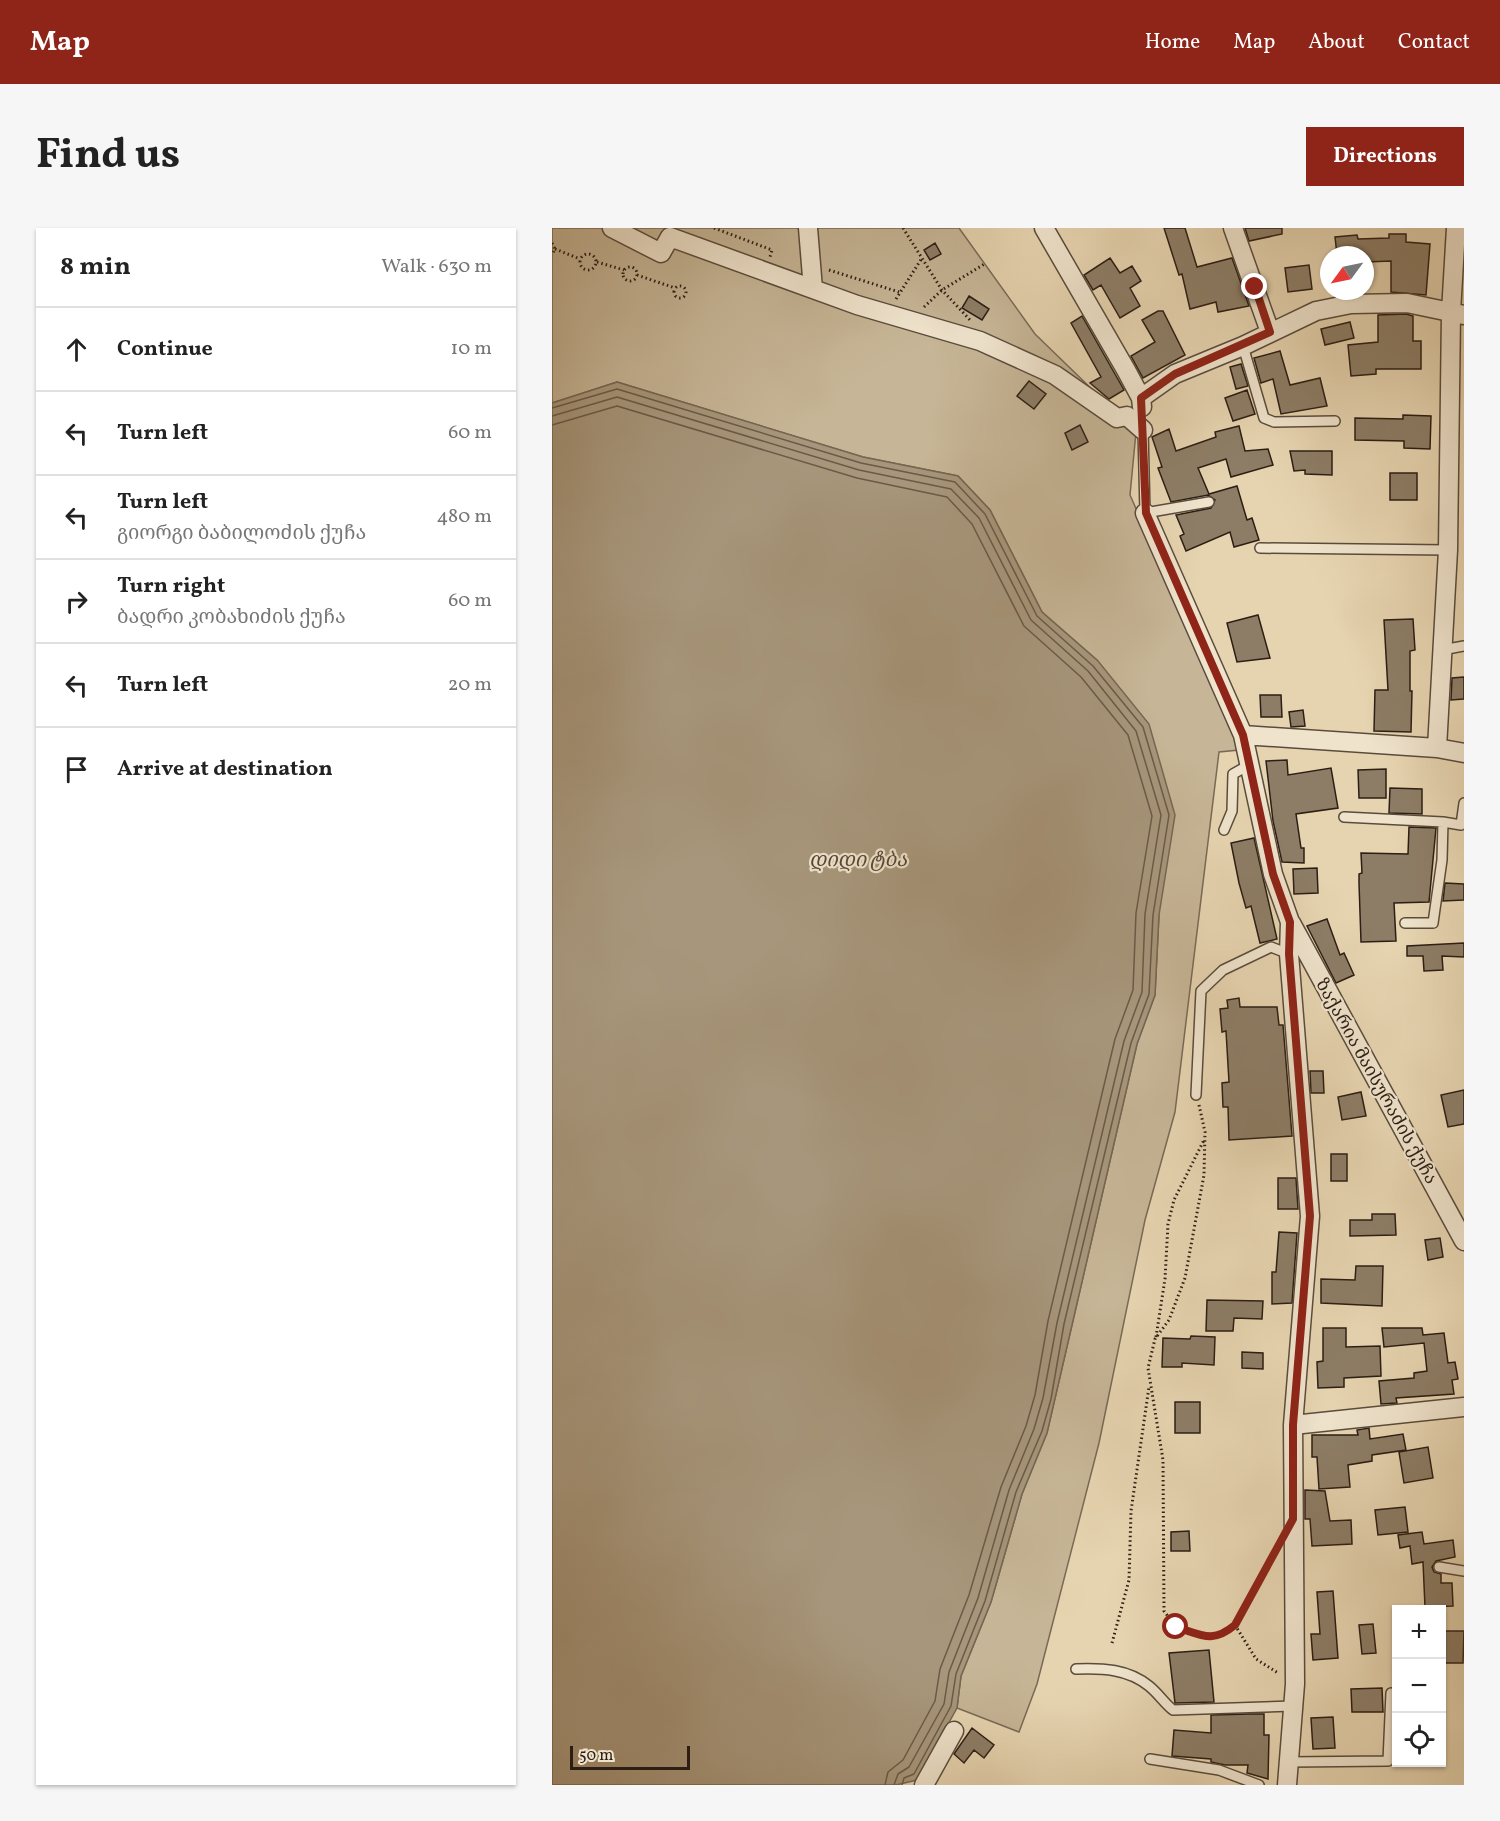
<!DOCTYPE html>
<html lang="en">
<head>
<meta charset="utf-8">
<style>
	body { margin:0; font-family:Vollkorn,"Noto Serif Georgian",serif; background:#f6f6f6; color:#222 }
	.controls { position:absolute; right:18px; bottom:18px; display:grid; overflow:hidden; border-radius:0px; box-shadow:0 2px 4px #0004 }
	.controls button { width:54px; height:54px; display:grid; place-items:center; padding:0; border:0; border-bottom:2px solid #e0e0e0; background:#fff; color:#222; font:30px sans-serif }
	.compass { position:absolute; left:768px; top:18px; width:54px; height:54px; border-radius:50%; background:#fff; box-shadow:0 2px 4px #0004; rotate:237deg }
	.scale { position:absolute; left:18px; bottom:15px; width:120px; box-sizing:border-box; padding-left:6px; border:3px solid #2c1e15; border-top:0; font-size:16px; line-height:21px; white-space:nowrap; color:#2c1e15; -webkit-text-stroke:4px #efe3cc; paint-order:stroke }
	.stop { position:absolute; width:18px; height:18px; margin:-14px; border:4px solid #8f2418; border-radius:50%; background:#fff }
	.stop.end { background:#8f2418; border-color:#fff; box-shadow:0 2px 6px #0008 }
	.list { margin:0; padding:0; list-style:none }
	h2 { display:flex; justify-content:space-between; align-items:center; height:78px; margin:0; padding:0 24px; font-size:26px }
	h2 small { font-size:20px; font-weight:400; color:#767676 }
	.list li { display:grid; grid-template-columns:39px 1fr auto; gap:18px; align-items:center; box-sizing:border-box; height:84px; padding:0 24px; border-top:2px solid #e0e0e0 }
	.list b { display:block; font-size:22px; white-space:nowrap }
	.list p { margin:0; font-size:20px; white-space:nowrap; color:#767676 }
	.list em { font-size:20px; font-style:normal; color:#767676 }
	.icon { flex:none; width:33px; height:33px; fill:none; stroke:currentColor; stroke-width:2; stroke-linecap:round; stroke-linejoin:round }
	.map { position:relative; flex:none; width:912px; height:1557px; overflow:hidden; border-radius:0px }
	header { display:flex; align-items:center; gap:36px; box-sizing:border-box; height:84px; padding:0 30px; background:#8f2418; color:#fff }
	header strong { font-size:28px }
	nav { display:flex; gap:33px; margin-inline-start:auto; font-size:21px }
	.intro { display:flex; align-items:center; justify-content:space-between; box-sizing:border-box; height:144px; padding:0 36px }
	h1 { margin:0; font-size:42px }
	.button { padding:15px 27px; border-radius:0px; background:#8f2418; color:#fff; font-size:21px; font-weight:700 }
	main { display:flex; gap:36px; padding:0 36px }
	aside { flex:1; background:#fff; border-radius:0px; box-shadow:0 2px 4px #0004 }
	.map>svg:first-child { display:block }
	.green { fill:#c6b596; stroke:#796a56; stroke-width:1.5 }
	.water { fill:#a7967b; stroke:#766652; stroke-width:1.5 }
	.lines { fill:none; stroke-linecap:round; stroke-linejoin:round }
	.shore { stroke:#6a5a48; stroke-width:1.5 }
	.building { fill:#8d7d66; stroke:#2c1e15; stroke-width:1.5 }
	.lane-casing { stroke:#5a4c3c; stroke-width:12 }
	.street-casing { stroke:#5a4c3c; stroke-width:21 }
	.path { stroke:#2c1e15; stroke-width:3; stroke-dasharray:1.5 3; stroke-linecap:butt }
	.lane { stroke:#efe3cc; stroke-width:9 }
	.street { stroke:#efe3cc; stroke-width:18 }
	.route { stroke:#8f2418; stroke-width:8 }
	.labels { text-anchor:middle; stroke-width:4.5; stroke-linejoin:round; paint-order:stroke }
	.street-label { font-size:18px; fill:#2c1e15; stroke:#efe3cc }
	.water-label { font-size:20px; font-style:italic; fill:#574839; stroke:#efe3cc }
</style>
</head>
<body>
<header>
<strong>Map</strong>
<nav><a>Home</a><a>Map</a><a>About</a><a>Contact</a></nav>
</header>
<div class="intro"><h1>Find us</h1><a class="button">Directions</a></div>
<main>
<aside>
<h2>8 min<small>Walk · 630 m</small></h2>
<ul class="list">
<li><svg class="icon" aria-label="ahead" viewBox="0 0 24 24"><path d="M12 20V5M6 11l6-6 6 6"/></svg><div><b>Continue</b></div><em>10 m</em></li>
<li><svg class="icon" aria-label="left" viewBox="0 0 24 24"><path d="M17 20v-9H6M10 6l-5 5 5 5"/></svg><div><b>Turn left</b></div><em>60 m</em></li>
<li><svg class="icon" aria-label="left" viewBox="0 0 24 24"><path d="M17 20v-9H6M10 6l-5 5 5 5"/></svg><div><b>Turn left</b><p>გიორგი ბაბილოძის ქუჩა</p></div><em>480 m</em></li>
<li><svg class="icon" aria-label="right" viewBox="0 0 24 24"><path d="M7 20v-9h11M14 6l5 5-5 5"/></svg><div><b>Turn right</b><p>ბადრი კობახიძის ქუჩა</p></div><em>60 m</em></li>
<li><svg class="icon" aria-label="left" viewBox="0 0 24 24"><path d="M17 20v-9H6M10 6l-5 5 5 5"/></svg><div><b>Turn left</b></div><em>20 m</em></li>
<li><svg class="icon" aria-label="arrive" viewBox="0 0 24 24"><path d="M6 21V4h12l-3 4 3 4H6"/></svg><div><b>Arrive at destination</b></div></li>
</ul>
</aside>
<div class="map">
<svg width="912" height="1557" viewBox="0 0 912 1557">
	<rect width="100%" height="100%" fill="#e6d4b0"/>
	<filter id="stains"><feTurbulence type="fractalNoise" baseFrequency=".00333" numOctaves="4"/><feColorMatrix values="0 0 0 0 .2 0 0 0 0 .09 0 0 0 0 .02 0 0 0 .5 -.17"/></filter>
	<radialGradient id="worn" r=".72"><stop offset=".6" stop-color="#630" stop-opacity="0"/><stop offset="1" stop-color="#630" stop-opacity=".3"/></radialGradient>
	<path class="green" d="M 0,0 L 407,0 L 483,106 L 584,204 L 578,267 L 676,490 L 687,522 L 667,524 L 623,884 L 593,992 L 547,1215 L 485,1456 L 467,1504 L 405,1480 L 409,1448 L 439,1374 L 470,1266 L 495,1205 L 585,816 L 603,767 L 607,687 L 546,433 L 490,384 L 438,282 L 406,248 L 311,229 L 65,154 L 0,175 Z"/>
	<path class="water" d="M 65,154 L 311,229 L 406,248 L 438,282 L 490,384 L 546,433 L 597,496 L 623,587 L 607,687 L 603,767 L 585,816 L 495,1205 L 470,1266 L 439,1374 L 409,1448 L 405,1480 L 365,1552 L 344,1557 L 0,1557 L 0,175 Z"/>
	<g class="lines">
		<path class="shore" d="M 0,180 L 65,161 L 309,235 L 403,254 L 433,286 L 485,388 L 541,438 L 591,499 L 617,587 L 601,687 L 597,766 L 579,815 L 512,1096 L 499,1171 L 490,1203 L 464,1264 L 433,1373 L 404,1446 L 399,1478 L 362,1546 L 352,1550 L 350,1557
			M 0,188 L 65,169 L 307,242 L 399,261 L 427,290 L 479,392 L 536,443 L 584,503 L 609,587 L 593,686 L 590,764 L 572,813 L 505,1095 L 491,1170 L 482,1201 L 457,1262 L 426,1370 L 397,1444 L 392,1476 L 357,1539 L 346,1546 L 342,1557
			M 0,197 L 65,178 L 305,250 L 395,269 L 420,296 L 472,398 L 529,449 L 576,507 L 600,588 L 584,685 L 581,762 L 563,811 L 496,1093 L 483,1167 L 474,1198 L 449,1259 L 417,1367 L 388,1441 L 383,1473 L 351,1532 L 336,1544 L 333,1557"/>
	</g>
	<path class="building" d="M 612,0 L 633,0 L 645,39 L 680,30 L 697,78 L 666,84 L 664,74 L 638,81 L 630,46 L 627,47 Z
		M 693,0 L 730,0 L 730,6 L 697,13 Z
		M 837,6 L 854,6 L 854,14 L 878,16 L 874,67 L 839,64 L 839,33 L 814,34 L 814,27 L 785,27 L 783,9 L 805,7 L 806,11 L 837,10 Z
		M 383,15 L 389,26 L 378,32 L 372,22 Z
		M 558,30 L 568,45 L 580,38 L 589,53 L 578,60 L 588,78 L 568,90 L 549,57 L 541,62 L 532,47 Z
		M 757,37 L 760,61 L 736,64 L 733,40 Z
		M 417,68 L 437,81 L 430,92 L 410,80 Z
		M 606,83 L 611,83 L 633,127 L 591,150 L 579,128 L 603,114 L 590,92 Z
		M 854,86 L 861,88 L 861,113 L 869,113 L 869,141 L 824,141 L 824,146 L 799,148 L 796,117 L 826,114 L 826,87 Z
		M 530,88 L 572,162 L 557,171 L 538,155 L 549,149 L 519,95 Z
		M 798,94 L 802,110 L 773,117 L 769,101 Z
		M 728,123 L 738,157 L 768,150 L 775,178 L 729,186 L 721,151 L 709,155 L 702,130 Z
		M 689,136 L 696,158 L 684,161 L 678,139 Z
		M 477,153 L 494,166 L 482,181 L 465,168 Z
		M 695,162 L 703,186 L 681,193 L 673,170 Z
		M 851,187 L 879,188 L 878,221 L 852,220 L 852,213 L 803,212 L 803,190 L 851,191 Z
		M 528,197 L 536,214 L 520,222 L 513,205 Z
		M 687,198 L 693,223 L 716,221 L 721,237 L 679,249 L 674,231 L 646,240 L 657,266 L 685,258 L 695,292 L 700,290 L 707,312 L 682,319 L 678,304 L 634,323 L 628,308 L 632,306 L 624,287 L 659,280 L 663,272 L 656,267 L 619,274 L 606,240 L 610,239 L 600,209 L 617,201 L 624,223 L 664,209 L 663,204 Z
		M 738,223 L 780,223 L 780,247 L 753,246 L 753,242 L 742,243 Z
		M 838,245 L 865,245 L 865,272 L 838,272 Z
		M 706,387 L 718,430 L 685,434 L 675,395 Z
		M 861,391 L 863,422 L 858,423 L 858,463 L 860,463 L 859,504 L 822,503 L 823,462 L 836,462 L 832,392 Z
		M 912,449 L 912,471 L 899,472 L 900,450 Z
		M 708,467 L 729,467 L 730,489 L 709,489 Z
		M 751,482 L 753,498 L 739,499 L 737,484 Z
		M 735,532 L 736,547 L 779,540 L 786,580 L 744,586 L 749,620 L 752,620 L 752,635 L 730,634 L 721,593 L 714,533 Z
		M 834,541 L 834,570 L 807,570 L 806,542 Z
		M 838,560 L 870,561 L 870,586 L 837,585 Z
		M 857,599 L 884,600 L 877,674 L 842,675 L 844,713 L 809,714 L 807,655 L 807,646 L 810,645 L 809,625 L 856,626 Z
		M 702,610 L 725,711 L 708,715 L 699,678 L 694,680 L 687,655 L 679,615 Z
		M 765,640 L 766,665 L 742,666 L 741,641 Z
		M 893,655 L 912,656 L 912,672 L 891,673 Z
		M 775,691 L 788,727 L 792,725 L 802,747 L 784,755 L 755,698 Z
		M 912,715 L 912,729 L 890,728 L 891,742 L 872,743 L 871,728 L 855,728 L 855,718 Z
		M 687,770 L 688,779 L 725,779 L 727,797 L 731,797 L 740,908 L 677,912 L 676,879 L 671,879 L 670,855 L 677,854 L 674,803 L 670,804 L 668,781 L 676,780 L 675,772 Z
		M 758,843 L 771,843 L 772,865 L 759,865 Z
		M 912,862 L 912,896 L 896,899 L 889,867 Z
		M 809,864 L 814,888 L 790,892 L 786,869 Z
		M 779,926 L 795,926 L 795,953 L 779,953 Z
		M 726,950 L 744,950 L 746,981 L 726,981 Z
		M 820,986 L 843,986 L 844,1007 L 798,1008 L 798,992 L 820,992 Z
		M 727,1004 L 745,1005 L 740,1075 L 720,1076 L 720,1044 L 724,1044 Z
		M 888,1010 L 891,1029 L 876,1032 L 873,1012 Z
		M 804,1038 L 831,1038 L 830,1078 L 769,1075 L 769,1051 L 803,1052 Z
		M 655,1072 L 711,1073 L 710,1091 L 682,1090 L 681,1103 L 654,1103 Z
		M 771,1100 L 794,1100 L 794,1119 L 828,1118 L 829,1148 L 792,1150 L 792,1159 L 766,1160 L 765,1134 L 771,1133 Z
		M 830,1100 L 870,1100 L 871,1107 L 892,1105 L 896,1135 L 903,1134 L 906,1151 L 900,1152 L 902,1166 L 844,1170 L 845,1175 L 829,1176 L 827,1153 L 862,1150 L 862,1145 L 875,1143 L 872,1115 L 832,1119 Z
		M 639,1108 L 663,1109 L 662,1137 L 630,1135 L 630,1139 L 610,1139 L 611,1110 L 638,1111 Z
		M 690,1124 L 711,1125 L 711,1141 L 690,1140 Z
		M 623,1174 L 648,1174 L 648,1205 L 623,1205 Z
		M 817,1200 L 818,1211 L 851,1206 L 854,1222 L 820,1227 L 820,1233 L 796,1237 L 798,1259 L 767,1261 L 765,1229 L 760,1229 L 760,1207 L 806,1207 L 805,1202 Z
		M 876,1219 L 881,1250 L 852,1255 L 847,1224 Z
		M 753,1262 L 773,1263 L 778,1293 L 799,1292 L 800,1316 L 760,1318 L 758,1291 L 753,1291 Z
		M 853,1279 L 856,1304 L 826,1307 L 823,1282 Z
		M 637,1303 L 638,1323 L 619,1323 L 619,1304 Z
		M 870,1304 L 872,1316 L 901,1312 L 903,1329 L 884,1333 L 880,1339 L 882,1344 L 889,1346 L 889,1355 L 900,1355 L 901,1378 L 873,1379 L 871,1334 L 860,1336 L 858,1318 L 848,1320 L 846,1307 Z
		M 781,1363 L 786,1430 L 761,1432 L 759,1406 L 768,1406 L 765,1364 Z
		M 821,1396 L 824,1425 L 810,1426 L 807,1397 Z
		M 890,1403 L 912,1403 L 911,1435 L 890,1435 Z
		M 657,1422 L 662,1474 L 623,1475 L 617,1425 Z
		M 830,1460 L 831,1484 L 800,1484 L 799,1461 Z
		M 698,1486 L 712,1486 L 712,1507 L 717,1507 L 716,1551 L 695,1545 L 696,1537 L 673,1537 L 659,1534 L 659,1531 L 620,1528 L 622,1502 L 659,1505 L 659,1487 Z
		M 781,1489 L 783,1520 L 761,1521 L 759,1490 Z
		M 420,1500 L 442,1517 L 432,1530 L 422,1522 L 412,1535 L 402,1526 Z"/>
	<g class="lines">
		<defs>
			<path id="lane" d="M 691,118 L 712,190 L 722,194 L 783,193
				M 591,202 L 593,285 L 657,274
				M 708,320 L 896,322
				M 890,422 L 912,418
				M 792,589 L 891,594
				M 672,602 L 680,583 L 681,546 L 697,537
				M 853,695 L 881,695 L 890,632 L 891,594 L 909,597 L 912,575
				M 644,867 L 649,763 L 671,742 L 719,719 L 737,726
				M 887,1339 L 912,1343
				M 524,1441 C 551,1440 576,1441 597,1458 C 606,1465 612,1475 621,1482 L 741,1478
				M 598,1531 L 667,1542 L 707,1557
				M 737,1534 L 836,1533 L 839,1465"/>
			<path id="street" d="M 60,0 L 109,25 L 118,9 L 305,77 L 428,113 L 503,147 L 565,190 L 575,188 L 591,202
				M 256,0 L 261,61
				M 492,0 L 574,142 L 589,170 L 590,179
				M 681,0 L 718,104
				M 589,170 L 623,146 L 691,118 L 764,83 L 799,76 L 855,75 L 912,87
				M 593,285 L 691,507 L 721,646 L 738,694 L 737,726 L 758,988 L 741,1197 L 743,1456 L 735,1557
				M 691,507 L 885,520 L 912,525
				M 885,520 L 896,322 L 899,84 L 904,0
				M 739,695 L 912,1013
				M 741,1197 L 912,1179
				M 372,1557 L 402,1503"/>
		</defs>
		<use href="#lane" class="lane-casing"/>
		<use href="#street" class="street-casing"/>
		<path class="path" d="M 162,0 L 220,22 L 218,29
			M 351,0 L 390,62 L 419,93
			M 0,15 L 3,21 L 0,27
			M 3,21 L 28,31
			M28 34a8 8 0 1 1 16 0a8 8 0 1 1-16 0Z
			M 45,34 L 72,42
			M71 46a7 7 0 1 1 14 0a7 7 0 1 1-14 0Z
			M 277,42 L 347,64
			M 85,47 L 123,60
			M122 64a6 6 0 1 1 12 0a6 6 0 1 1-12 0Z
			M 344,71 L 370,30
			M 372,79 L 390,62 L 434,35
			M 647,877 L 653,904 L 652,947 L 633,1050 L 617,1092 L 603,1111 L 596,1140 L 611,1232 L 612,1383 L 624,1399 L 658,1410 L 669,1408 L 683,1397 L 725,1320
			M 604,1109 L 613,1051 L 616,996 L 622,972 L 652,912
			M 683,1397 L 704,1431 L 726,1445
			M 560,1415 L 577,1352 L 579,1283 L 597,1159"/>
		<use href="#lane" class="lane"/>
		<use href="#street" class="street"/>
	</g>
	<g class="lines">
		<path class="route" d="M 624,1399 C 650,1407 660,1416 683,1397 L 741,1291 L 741,1197 L 758,988 L 737,726 L 738,694 L 721,646 L 691,507 L 594,285 L 589,170 L 623,146 L 718,104 L 703,59"/>
	</g>
	<g class="labels">
		<g class="street-label">
			<text transform="translate(825 853) rotate(61)" y="6">ზაქარია მაისურაძის ქუჩა</text>
		</g>
		<g class="water-label">
			<text x="306" y="638">დიდი ტბა</text>
		</g>
	</g>
	<rect width="100%" height="100%" filter="url(#stains)"/>
	<rect width="100%" height="100%" fill="url(#worn)"/>
</svg>
<div class="controls">
<button>+</button>
<button>−</button>
<button><svg class="icon" aria-label="locate" viewBox="0 0 24 24"><circle cx="12" cy="12" r="6"/><path d="M12 2v4M12 18v4M2 12h4M18 12h4"/></svg></button>
</div>
<svg class="compass" viewBox="-18 -18 36 36"><path d="M0-13l5 13h-10z" fill="#e53935"/><path d="M0 13l5-13h-10z" fill="#767676"/></svg>
<div class="scale">50 m</div>
<div class="stop" style="left:624px;top:1399px"></div>
<div class="stop end" style="left:703px;top:59px"></div>
</div>
</main>
</body>
</html>
